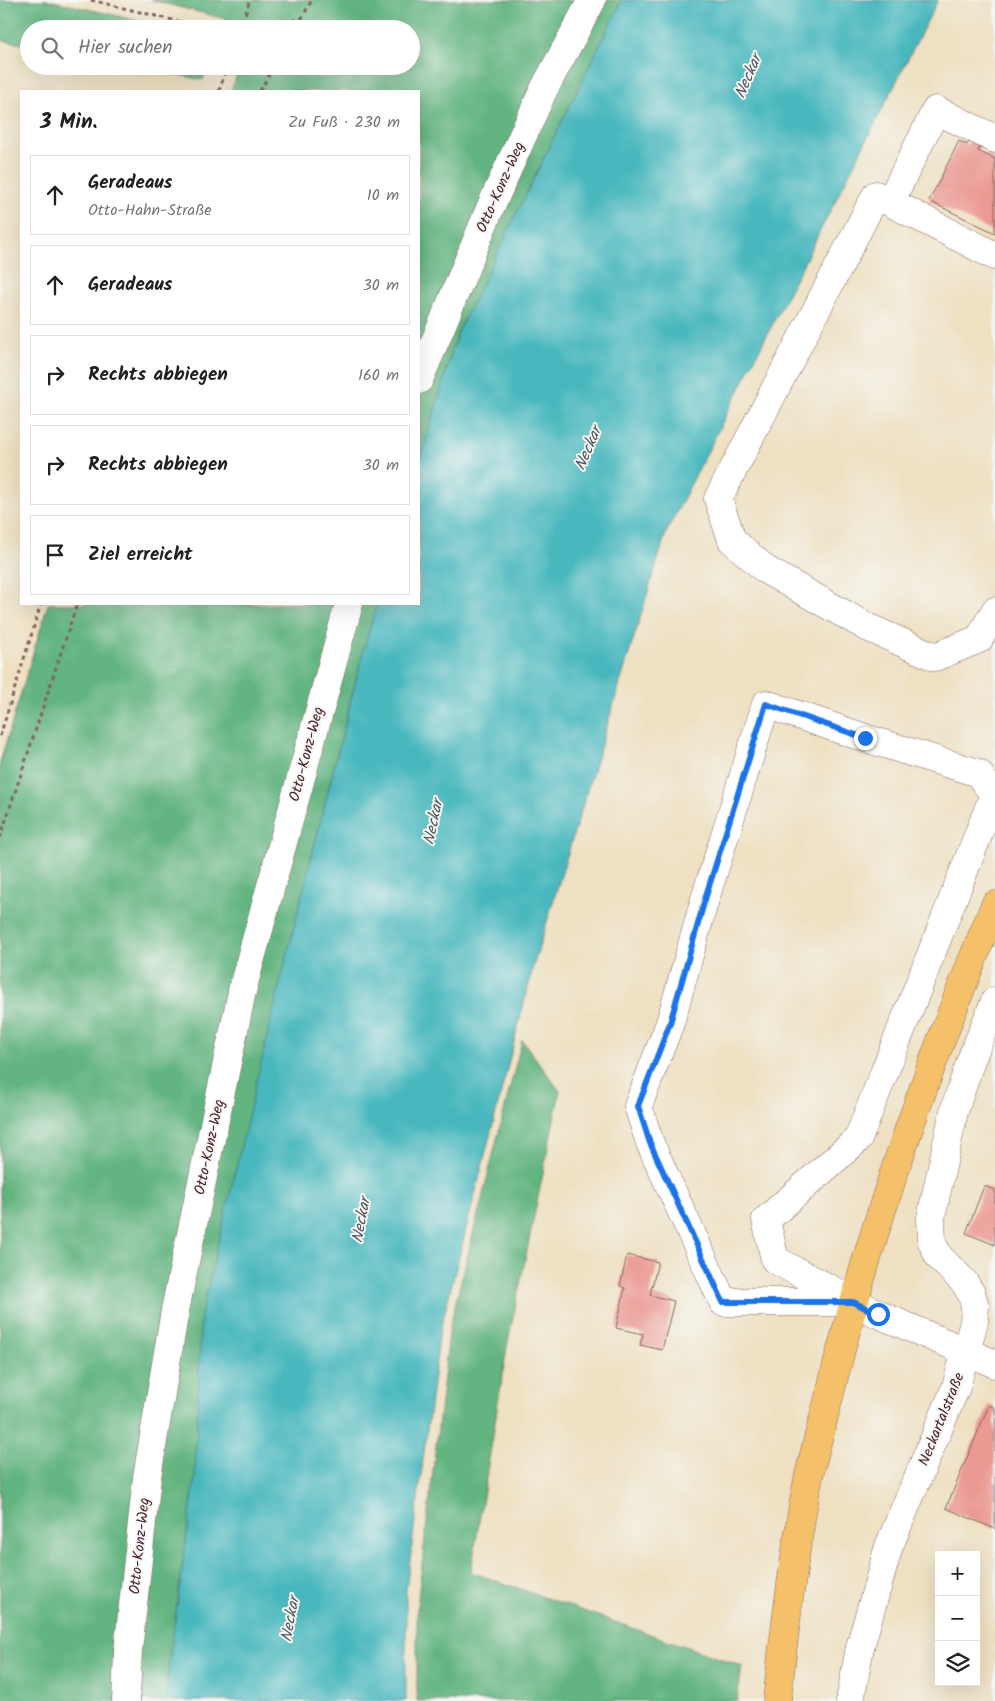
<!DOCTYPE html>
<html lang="de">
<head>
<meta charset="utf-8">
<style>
	body { margin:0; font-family:Kalam,sans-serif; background:#f2f2f2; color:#202124 }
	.controls { position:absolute; right:15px; bottom:15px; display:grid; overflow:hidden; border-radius:0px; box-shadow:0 5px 20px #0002 }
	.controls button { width:45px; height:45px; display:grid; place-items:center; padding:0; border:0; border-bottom:1px solid #e0e0e0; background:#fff; color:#202124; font:25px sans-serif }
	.stop { position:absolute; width:15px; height:15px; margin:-11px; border:4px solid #1a73e8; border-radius:50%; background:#fff }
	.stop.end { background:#1a73e8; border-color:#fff; box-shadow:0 1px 5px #0008 }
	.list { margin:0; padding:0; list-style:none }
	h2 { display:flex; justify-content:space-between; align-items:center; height:65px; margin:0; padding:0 20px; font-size:21px }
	h2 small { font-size:16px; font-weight:400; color:#757577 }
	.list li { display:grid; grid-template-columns:32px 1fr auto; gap:15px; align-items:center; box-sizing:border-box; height:80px; margin:0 10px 10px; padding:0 10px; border:1px solid #e0e0e0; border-radius:0px }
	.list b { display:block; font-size:19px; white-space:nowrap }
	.list p { margin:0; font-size:16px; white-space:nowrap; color:#757577 }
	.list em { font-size:16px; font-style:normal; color:#757577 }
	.icon { flex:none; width:28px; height:28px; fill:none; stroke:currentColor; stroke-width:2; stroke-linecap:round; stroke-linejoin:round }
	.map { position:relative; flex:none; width:995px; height:1701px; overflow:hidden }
	.search { position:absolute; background:#fff; box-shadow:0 5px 20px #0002; left:20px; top:20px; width:400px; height:55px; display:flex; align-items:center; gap:12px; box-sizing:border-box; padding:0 18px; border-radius:28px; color:#757577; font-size:19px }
	.panel { position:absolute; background:#fff; box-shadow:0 5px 20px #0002; left:20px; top:90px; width:400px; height:515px; border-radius:0px }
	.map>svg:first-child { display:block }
	.forest { fill:#62b480; stroke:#566a56 }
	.water { fill:#49b8be; stroke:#4a6c74 }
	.building { fill:#eb9a93 }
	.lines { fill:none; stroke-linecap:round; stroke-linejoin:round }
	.minor-casing { stroke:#836360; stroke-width:29 }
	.major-casing { stroke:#836360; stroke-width:29 }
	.path { stroke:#836360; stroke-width:3; stroke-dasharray:4 4; stroke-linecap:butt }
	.minor { stroke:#fff; stroke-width:28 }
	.major { stroke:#f4c16b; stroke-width:28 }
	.route { stroke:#1a73e8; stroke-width:6 }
	.labels { text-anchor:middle; stroke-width:4; stroke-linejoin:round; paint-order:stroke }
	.street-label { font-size:15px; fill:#4a1f2b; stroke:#f6f6f2 }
	.water-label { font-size:16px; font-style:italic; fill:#4a555e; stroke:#f6f6f2 }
</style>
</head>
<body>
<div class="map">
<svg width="995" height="1701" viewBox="0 0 995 1701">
	<rect width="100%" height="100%" fill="#f6f6f2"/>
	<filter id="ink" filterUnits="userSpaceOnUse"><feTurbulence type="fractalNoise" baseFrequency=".02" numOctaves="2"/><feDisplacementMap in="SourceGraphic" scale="10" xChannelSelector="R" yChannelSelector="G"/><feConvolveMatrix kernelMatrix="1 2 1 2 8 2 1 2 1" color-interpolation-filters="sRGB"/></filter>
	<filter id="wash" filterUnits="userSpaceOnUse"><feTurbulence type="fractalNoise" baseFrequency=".0096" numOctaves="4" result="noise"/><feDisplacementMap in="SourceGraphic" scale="20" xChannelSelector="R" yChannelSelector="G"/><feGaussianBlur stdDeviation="1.12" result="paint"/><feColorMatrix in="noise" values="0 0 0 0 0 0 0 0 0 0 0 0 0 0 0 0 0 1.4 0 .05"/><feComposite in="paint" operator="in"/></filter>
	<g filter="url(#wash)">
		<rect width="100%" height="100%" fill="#eee0c1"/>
		<path class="forest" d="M 0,0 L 48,0 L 176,29 L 29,29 L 29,45 L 0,40 Z
			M 151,0 L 622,0 L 458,332 L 419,463 L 419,91 L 231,91 L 240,66 L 411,66 L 411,29 L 253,29 L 253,26 Z
			M 135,66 L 207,66 L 203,80 Z
			M 48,604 L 377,604 L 364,648 L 277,995 L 195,1478 L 169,1662 L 167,1701 L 0,1701 L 0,762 Z
			M 522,1040 L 560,1091 L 507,1347 L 471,1572 L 742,1666 L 737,1701 L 417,1701 L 417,1607 L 450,1325 Z"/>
		<path class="water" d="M 622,0 L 938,0 L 666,533 L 534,964 L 440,1331 L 406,1591 L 406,1701 L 167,1701 L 169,1662 L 195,1478 L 201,1316 L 277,995 L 364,648 L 377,604 L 419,604 L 419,463 L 458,332 Z"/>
		<g id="blocks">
			<path class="building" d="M 972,136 L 983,141 L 978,151 L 995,159 L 995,233 L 929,201 L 959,141 L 967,145 Z
				M 984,1186 L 995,1190 L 995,1245 L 966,1233 Z
				M 627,1255 L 658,1262 L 650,1295 L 674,1301 L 662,1350 L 640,1345 L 643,1334 L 616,1328 L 625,1288 L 620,1286 Z
				M 989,1405 L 995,1408 L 995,1529 L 946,1508 Z"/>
		</g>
	</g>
	<g filter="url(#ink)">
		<use href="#blocks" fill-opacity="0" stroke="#836360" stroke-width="1"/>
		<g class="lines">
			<defs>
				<path id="minor" d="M 890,202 L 936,110 L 995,139
					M 995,256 L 876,195 L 718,499 L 732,540 L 766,570 L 867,627 L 935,657 L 979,639 L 995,611
					M 419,380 L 491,206 L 544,89 L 592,0
					M 853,1302 L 723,1302 L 650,1143 L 638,1106 L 670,1023 L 705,899 L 766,704 L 865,738 L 978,773 L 994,795 L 858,1139 L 766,1220 L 775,1260 L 878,1314 L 995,1364
					M 126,1701 L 128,1651 L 147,1477 L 175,1310 L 243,987 L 349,604
					M 850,1701 L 860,1647 L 889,1546 L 956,1387 L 974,1322 L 975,1306 L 971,1293 L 964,1282 L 939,1257 L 932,1242 L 931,1218 L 954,1111 L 971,1060 L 995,1001"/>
				<path id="major" d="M 777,1701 C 784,1632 793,1563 805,1495 C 812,1457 824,1419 833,1381 C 874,1218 930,1060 995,905"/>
			</defs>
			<use href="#minor" class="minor-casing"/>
			<use href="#major" class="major-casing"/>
			<path class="path" d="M 91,0 L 209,29
				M 240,29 L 250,0
				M 262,29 L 302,18 L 312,0
				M 296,29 L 302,18
				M 219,91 L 227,66
				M 260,91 L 274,66
				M 0,736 L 41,604
				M 0,838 L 77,604"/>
			<use href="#minor" class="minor"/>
			<use href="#major" class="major"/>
		</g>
	</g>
	<g class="lines" filter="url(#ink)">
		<path class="route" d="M 865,738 L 766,704 L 705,899 L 670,1023 L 638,1106 L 650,1143 L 723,1302 L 853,1302 L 878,1314"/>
	</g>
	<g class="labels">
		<g class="street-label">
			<text transform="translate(500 187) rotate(-66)" y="5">Otto-Konz-Weg</text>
			<text transform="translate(306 754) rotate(-75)" y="5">Otto-Konz-Weg</text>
			<text transform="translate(209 1147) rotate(-78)" y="5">Otto-Konz-Weg</text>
			<text transform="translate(941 1419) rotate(-68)" y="5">Neckartalstraße</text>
			<text transform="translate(139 1546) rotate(-84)" y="5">Otto-Konz-Weg</text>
		</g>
		<g class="water-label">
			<text transform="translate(747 76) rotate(-67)" y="6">Neckar</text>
			<text transform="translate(587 448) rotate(-67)" y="6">Neckar</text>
			<text transform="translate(432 822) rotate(-78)" y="6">Neckar</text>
			<text transform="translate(360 1220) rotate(-80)" y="6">Neckar</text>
			<text transform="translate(289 1619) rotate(-80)" y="6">Neckar</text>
		</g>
	</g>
</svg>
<div class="controls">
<button>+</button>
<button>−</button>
<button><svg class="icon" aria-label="layers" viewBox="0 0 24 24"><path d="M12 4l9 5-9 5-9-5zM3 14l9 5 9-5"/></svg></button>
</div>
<div class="stop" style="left:878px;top:1314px"></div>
<div class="stop end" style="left:865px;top:738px"></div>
<div class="search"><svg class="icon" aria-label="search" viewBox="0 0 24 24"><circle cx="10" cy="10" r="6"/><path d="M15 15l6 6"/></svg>Hier suchen</div>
<section class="panel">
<h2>3 Min.<small>Zu Fuß · 230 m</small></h2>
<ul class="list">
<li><svg class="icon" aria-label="ahead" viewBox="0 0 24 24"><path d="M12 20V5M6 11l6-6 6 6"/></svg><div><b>Geradeaus</b><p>Otto-Hahn-Straße</p></div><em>10 m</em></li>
<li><svg class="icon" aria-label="ahead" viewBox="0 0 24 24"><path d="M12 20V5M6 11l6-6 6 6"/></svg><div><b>Geradeaus</b></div><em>30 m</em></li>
<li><svg class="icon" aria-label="right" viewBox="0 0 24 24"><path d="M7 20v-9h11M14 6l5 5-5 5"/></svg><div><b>Rechts abbiegen</b></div><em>160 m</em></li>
<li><svg class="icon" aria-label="right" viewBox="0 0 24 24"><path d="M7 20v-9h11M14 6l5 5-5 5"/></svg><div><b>Rechts abbiegen</b></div><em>30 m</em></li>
<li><svg class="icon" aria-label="arrive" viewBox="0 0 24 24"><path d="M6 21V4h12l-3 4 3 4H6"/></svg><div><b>Ziel erreicht</b></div></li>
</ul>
</section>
</div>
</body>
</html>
